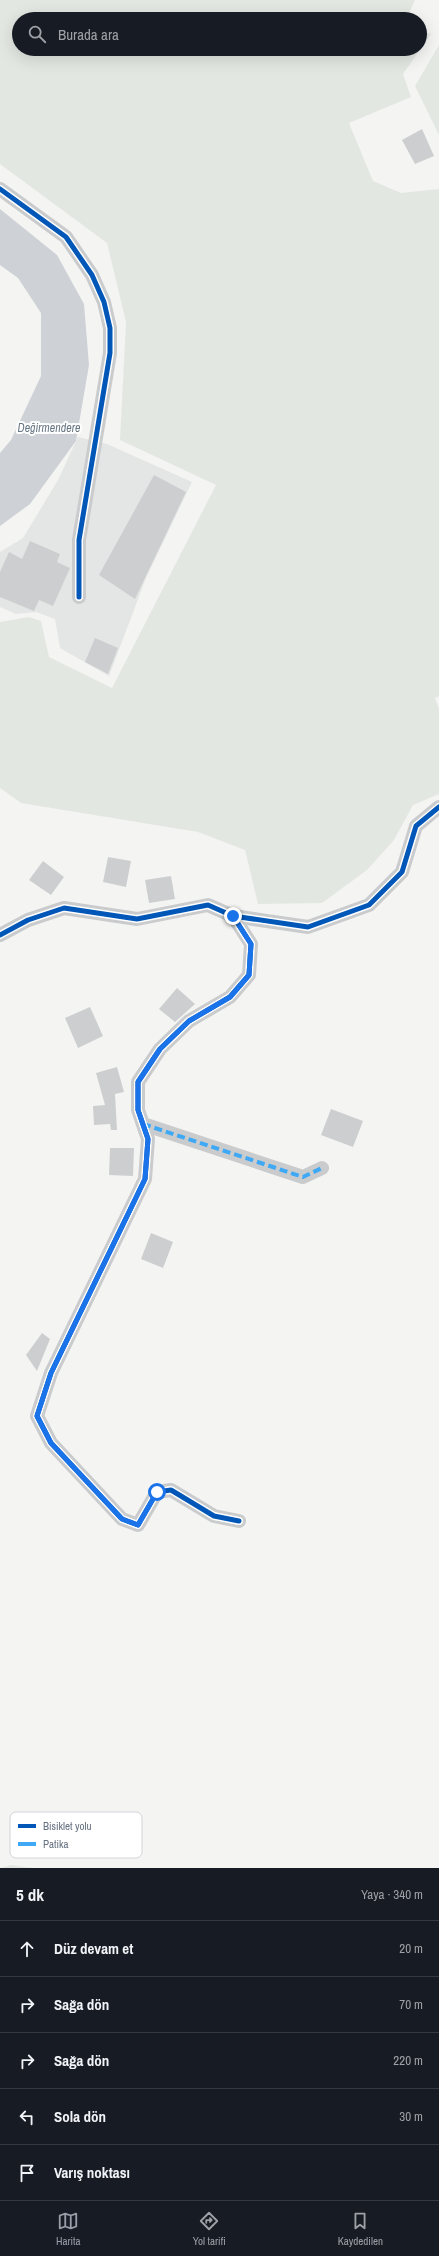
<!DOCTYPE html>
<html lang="tr">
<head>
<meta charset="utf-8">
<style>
	body { margin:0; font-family:"Archivo Narrow",sans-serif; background:#20242c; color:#f1f3f6 }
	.stop { position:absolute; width:12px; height:12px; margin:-9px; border:3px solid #1a73e8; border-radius:50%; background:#fff }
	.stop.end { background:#1a73e8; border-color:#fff; box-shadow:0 1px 4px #0008 }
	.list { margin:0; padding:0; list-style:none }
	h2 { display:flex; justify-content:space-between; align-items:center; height:52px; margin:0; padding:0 16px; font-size:17px }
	h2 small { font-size:13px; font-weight:400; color:#9ea1a6 }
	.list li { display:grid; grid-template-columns:26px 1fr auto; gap:12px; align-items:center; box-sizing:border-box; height:56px; padding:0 16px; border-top:1px solid #363941 }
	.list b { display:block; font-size:15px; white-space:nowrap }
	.list em { font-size:13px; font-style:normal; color:#9ea1a6 }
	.icon { flex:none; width:22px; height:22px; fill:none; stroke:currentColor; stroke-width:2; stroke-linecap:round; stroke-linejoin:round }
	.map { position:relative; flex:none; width:439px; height:1868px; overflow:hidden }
	.search { position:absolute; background:#171b24; box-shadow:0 4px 16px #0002; left:12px; right:12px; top:12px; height:44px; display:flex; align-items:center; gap:10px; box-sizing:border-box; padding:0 14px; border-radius:22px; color:#9ea1a6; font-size:15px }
	.sheet { height:332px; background:#171b24 }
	nav { display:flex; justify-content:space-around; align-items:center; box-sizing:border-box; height:56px; border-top:1px solid #363941; background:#171b24; font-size:11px; color:#9ea1a6 }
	nav a { display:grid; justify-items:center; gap:2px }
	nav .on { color:#989fa9 }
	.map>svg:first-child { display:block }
	.built { fill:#e4e5e5 }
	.green { fill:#e3e7e2 }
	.water { fill:#ced2d6 }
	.building { fill:#cdcecf }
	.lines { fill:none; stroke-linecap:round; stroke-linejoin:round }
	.minor { stroke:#cacbcd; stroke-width:14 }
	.quiet { stroke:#3fa9f5; stroke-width:4; stroke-dasharray:8 4; stroke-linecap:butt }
	.cycleway-casing { stroke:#fff; stroke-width:8 }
	.cycleway { stroke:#0057b8; stroke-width:5 }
	.route { stroke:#1a73e8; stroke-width:5 }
	.labels { text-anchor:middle; stroke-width:4; stroke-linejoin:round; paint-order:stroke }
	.water-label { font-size:12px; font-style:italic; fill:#687885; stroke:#fff }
	.key { fill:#fff; stroke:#d1d4d9; stroke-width:1 }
	.key-label { font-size:11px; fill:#667181 }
</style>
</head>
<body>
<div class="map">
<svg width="439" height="1868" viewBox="0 0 439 1868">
	<rect width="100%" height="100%" fill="#f4f4f3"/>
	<path class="built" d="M 78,437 L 107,444 L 192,482 L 146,578 L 109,676 L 60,648 L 55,619 L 36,612 L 16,614 L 0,607 L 0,552 L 23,538 L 58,480 Z"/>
	<path class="green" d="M 0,0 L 415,0 L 406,19 L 19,19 L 19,49 L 420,49 L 420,31 L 431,34 L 403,74 L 411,97 L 349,123 L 373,181 L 401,193 L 439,189 L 439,696 L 435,698 L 439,709 L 439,794 L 413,805 L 394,840 L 367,870 L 322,903 L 258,904 L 245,850 L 198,832 L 21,803 L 0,788 L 0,622 L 29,617 L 41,621 L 49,657 L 112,688 L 216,485 L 120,440 L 126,322 L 107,243 L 0,164 Z
		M 439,45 L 439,135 L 415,86 Z
		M 11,1865 L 33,1868 L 0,1868 Z"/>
	<path class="water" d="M 0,209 L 57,255 L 84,304 L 89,365 L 76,441 L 30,504 L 0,526 L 0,453 L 11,440 L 41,376 L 41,313 L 18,278 L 0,265 Z"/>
	<path class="building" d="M 422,129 L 434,156 L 415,164 L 402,140 Z
		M 154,475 L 186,492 L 135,599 L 99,575 Z
		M 30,541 L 60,554 L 57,562 L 70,568 L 53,606 L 39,600 L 34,611 L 0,597 L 0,572 L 9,552 L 22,559 Z
		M 95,638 L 118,648 L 108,674 L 85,662 Z
		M 108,857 L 131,861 L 126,887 L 103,882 Z
		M 43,861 L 64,877 L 51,895 L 29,880 Z
		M 171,876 L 175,899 L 149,903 L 145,880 Z
		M 177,988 L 195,1004 L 175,1022 L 159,1009 Z
		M 90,1007 L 103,1036 L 78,1048 L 65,1018 Z
		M 117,1067 L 124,1092 L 115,1094 L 117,1130 L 111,1130 L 110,1124 L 94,1125 L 93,1106 L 105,1105 L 96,1073 Z
		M 331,1109 L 363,1121 L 353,1147 L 321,1135 Z
		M 110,1148 L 134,1148 L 133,1176 L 109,1175 Z
		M 151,1233 L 173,1242 L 163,1268 L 141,1259 Z
		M 42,1333 L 50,1339 L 37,1371 L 26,1355 Z"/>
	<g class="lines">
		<path class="minor" d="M 0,189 L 66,237 L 92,275 L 104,302 L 110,328 L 110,353 L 79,540 L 79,597
			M 233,916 L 251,944 L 249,975 L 230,997 L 189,1021 L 160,1049 L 138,1082 L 138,1110 L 148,1139 L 145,1179 L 51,1373 L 37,1416 L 51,1443 L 122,1519 L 138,1525 L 157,1492 L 171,1490 L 214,1516 L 239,1521
			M 0,935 L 28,920 L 64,908 L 137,919 L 208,905 L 233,916 L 308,927 L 369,905 L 402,872 L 416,826 L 439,807
			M 143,1124 L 303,1177 L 322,1168"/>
		<path class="quiet" d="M 143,1124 L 303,1177 L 322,1168"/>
		<defs>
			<path id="cycleway" d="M 0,189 L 66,237 L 92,275 L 104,302 L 110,328 L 110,353 L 79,540 L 79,597
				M 233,916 L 251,944 L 249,975 L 230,997 L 189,1021 L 160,1049 L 138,1082 L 138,1110 L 148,1139 L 145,1179 L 51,1373 L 37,1416 L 51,1443 L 122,1519 L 138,1525 L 157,1492 L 171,1490 L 214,1516 L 239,1521
				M 0,935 L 28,920 L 64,908 L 137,919 L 208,905 L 233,916 L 308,927 L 369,905 L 402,872 L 416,826 L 439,807"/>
		</defs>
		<use href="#cycleway" class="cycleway-casing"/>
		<use href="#cycleway" class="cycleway"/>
	</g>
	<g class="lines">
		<path class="route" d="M 157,1492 L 138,1525 L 122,1519 L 51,1443 L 37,1416 L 51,1373 L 145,1179 L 148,1139 L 138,1110 L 138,1082 L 160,1049 L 189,1021 L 230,997 L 249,975 L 251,944 L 233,916"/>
	</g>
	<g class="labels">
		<g class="water-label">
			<text x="49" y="432">Değirmendere</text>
		</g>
	</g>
	<rect x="10" y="1812" width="132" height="46" rx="6" class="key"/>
	<rect x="18" y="1824" width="18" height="4" fill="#0057b8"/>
	<rect x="18" y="1842" width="18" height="4" fill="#3fa9f5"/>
	<g class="key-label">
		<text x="43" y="1830">Bisiklet yolu</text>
		<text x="43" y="1848">Patika</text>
	</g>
</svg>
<div class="stop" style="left:157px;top:1492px"></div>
<div class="stop end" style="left:233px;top:916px"></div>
<div class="search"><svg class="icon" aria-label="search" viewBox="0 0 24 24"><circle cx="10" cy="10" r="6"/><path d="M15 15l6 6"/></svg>Burada ara</div>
</div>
<section class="sheet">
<h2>5 dk<small>Yaya · 340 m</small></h2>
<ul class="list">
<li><svg class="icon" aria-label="ahead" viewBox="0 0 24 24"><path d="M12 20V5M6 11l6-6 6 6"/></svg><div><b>Düz devam et</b></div><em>20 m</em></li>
<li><svg class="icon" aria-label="right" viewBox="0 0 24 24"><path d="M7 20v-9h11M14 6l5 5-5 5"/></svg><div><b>Sağa dön</b></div><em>70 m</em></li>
<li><svg class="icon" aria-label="right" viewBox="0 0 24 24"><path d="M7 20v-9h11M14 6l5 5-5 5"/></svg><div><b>Sağa dön</b></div><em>220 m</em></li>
<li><svg class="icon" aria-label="left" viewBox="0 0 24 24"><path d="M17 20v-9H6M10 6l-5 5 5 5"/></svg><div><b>Sola dön</b></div><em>30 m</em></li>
<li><svg class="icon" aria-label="arrive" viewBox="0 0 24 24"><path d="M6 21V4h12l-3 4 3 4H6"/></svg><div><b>Varış noktası</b></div></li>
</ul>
</section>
<nav>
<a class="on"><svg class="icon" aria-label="map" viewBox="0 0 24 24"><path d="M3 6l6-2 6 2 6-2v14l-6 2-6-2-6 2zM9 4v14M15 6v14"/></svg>Harita</a>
<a><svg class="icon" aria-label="directions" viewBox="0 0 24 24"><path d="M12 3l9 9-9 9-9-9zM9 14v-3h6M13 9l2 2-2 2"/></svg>Yol tarifi</a>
<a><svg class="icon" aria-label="saved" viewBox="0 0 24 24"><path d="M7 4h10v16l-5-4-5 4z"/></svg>Kaydedilen</a>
</nav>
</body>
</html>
